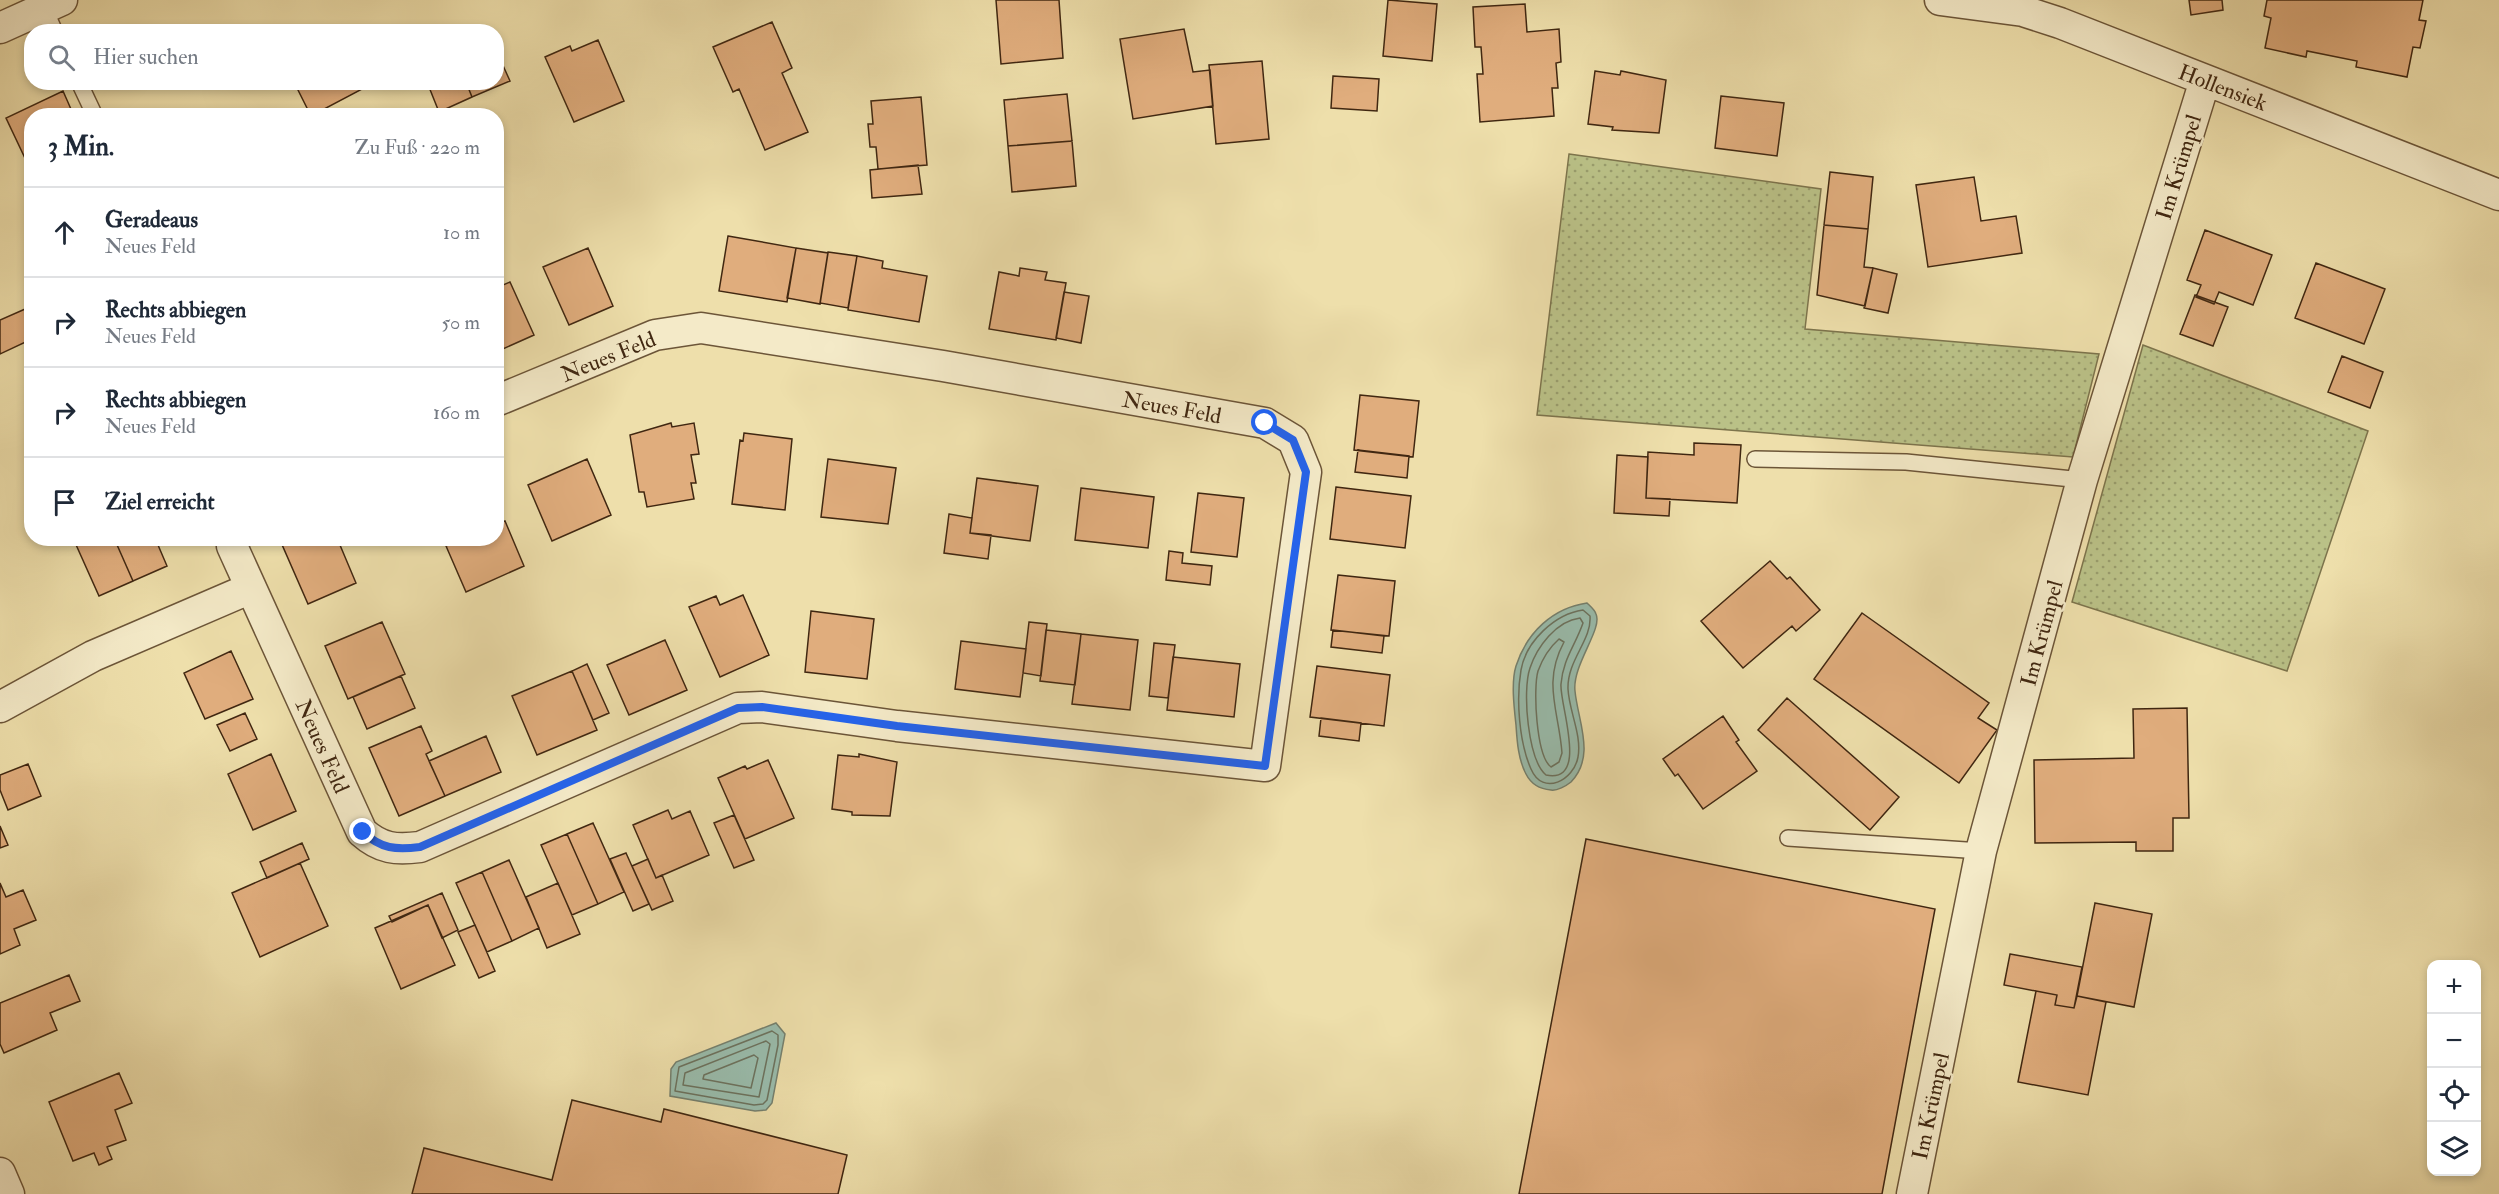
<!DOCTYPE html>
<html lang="de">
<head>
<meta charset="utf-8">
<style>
	body { margin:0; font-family:"IM FELL Double Pica",serif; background:#f2f2f3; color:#1f2937 }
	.controls { position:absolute; right:18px; bottom:18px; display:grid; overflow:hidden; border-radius:12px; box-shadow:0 3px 9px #0003 }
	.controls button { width:54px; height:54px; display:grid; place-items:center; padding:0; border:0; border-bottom:2px solid #e0e1e3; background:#fff; color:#1f2937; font:30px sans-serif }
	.stop { position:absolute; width:18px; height:18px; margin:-14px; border:4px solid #2563eb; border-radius:50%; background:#fff }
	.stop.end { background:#2563eb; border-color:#fff; box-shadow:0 2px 6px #0008 }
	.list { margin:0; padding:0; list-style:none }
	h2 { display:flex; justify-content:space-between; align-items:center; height:78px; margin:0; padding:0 24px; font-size:26px }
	h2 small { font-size:20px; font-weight:400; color:#747a83 }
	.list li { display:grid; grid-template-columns:39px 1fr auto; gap:18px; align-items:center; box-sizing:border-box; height:90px; padding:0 24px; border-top:2px solid #e0e1e3 }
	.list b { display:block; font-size:22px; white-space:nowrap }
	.list p { margin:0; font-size:20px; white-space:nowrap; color:#747a83 }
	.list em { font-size:20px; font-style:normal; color:#747a83 }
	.icon { flex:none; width:33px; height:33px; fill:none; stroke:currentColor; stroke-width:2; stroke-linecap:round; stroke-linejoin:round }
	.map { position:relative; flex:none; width:2499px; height:1194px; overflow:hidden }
	.search { position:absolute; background:#fff; box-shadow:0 3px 9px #0003; left:24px; top:24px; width:480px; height:66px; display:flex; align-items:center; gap:15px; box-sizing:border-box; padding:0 21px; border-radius:24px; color:#747a83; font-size:22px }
	.panel { position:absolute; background:#fff; box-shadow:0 3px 9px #0003; left:24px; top:108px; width:480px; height:438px; border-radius:24px }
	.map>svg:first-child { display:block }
	.grass { fill:url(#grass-dots); stroke:#7d744c; stroke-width:1.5 }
	.water { fill:#99bcac; stroke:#75806e; stroke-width:1.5 }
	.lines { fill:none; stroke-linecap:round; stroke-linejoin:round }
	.shore { stroke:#6c725e; stroke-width:1.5 }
	.building { fill:#e0ad7d; stroke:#402711; stroke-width:1.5 }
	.lane-casing { stroke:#6c5538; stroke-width:18 }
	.street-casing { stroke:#6c5538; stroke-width:33 }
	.lane { stroke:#f4eac8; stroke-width:15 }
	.street { stroke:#f4eac8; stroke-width:30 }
	.route { stroke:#2563eb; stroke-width:8 }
	.labels { text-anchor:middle; stroke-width:5; stroke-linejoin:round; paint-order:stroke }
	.street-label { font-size:22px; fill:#402711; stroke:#f4eac8 }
</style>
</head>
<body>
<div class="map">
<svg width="2499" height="1194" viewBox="0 0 2499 1194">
	<defs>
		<pattern id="grass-dots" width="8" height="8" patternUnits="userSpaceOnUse" patternTransform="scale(1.5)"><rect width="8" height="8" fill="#bac187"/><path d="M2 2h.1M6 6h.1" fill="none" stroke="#999d6d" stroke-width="1.8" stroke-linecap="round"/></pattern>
	</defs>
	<rect width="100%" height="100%" fill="#eedfab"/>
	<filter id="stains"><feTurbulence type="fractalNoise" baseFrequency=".00333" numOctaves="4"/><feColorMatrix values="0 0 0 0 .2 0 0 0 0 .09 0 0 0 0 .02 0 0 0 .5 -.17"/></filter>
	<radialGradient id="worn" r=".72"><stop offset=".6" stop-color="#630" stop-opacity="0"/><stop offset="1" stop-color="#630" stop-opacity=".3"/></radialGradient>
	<path class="grass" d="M 1569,154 L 1821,189 L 1805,329 L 2099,354 L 2073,457 L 1537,415 Z
		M 2143,345 L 2368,431 L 2287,671 L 2072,602 Z"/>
	<path class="water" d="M 1587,603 C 1590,606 1595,610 1596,614 C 1603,629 1572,665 1575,691 C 1578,722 1596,756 1571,782 C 1566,786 1557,791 1551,790 C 1539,789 1531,784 1526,774 C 1518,759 1517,740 1516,725 C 1514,707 1511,682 1516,666 C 1527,632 1553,608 1587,603 Z
		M 776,1023 L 785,1034 L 772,1103 L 766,1110 L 755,1111 L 670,1096 L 671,1069 L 676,1062 Z"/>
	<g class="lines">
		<path class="shore" d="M 1583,610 L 1590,616 C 1592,640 1567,660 1568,689 C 1569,711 1582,735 1578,757 C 1574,780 1543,797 1531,769 C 1519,742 1516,699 1521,670 C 1526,641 1555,614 1583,610 Z
			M 1580,618 L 1583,623 C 1575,646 1563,659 1561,684 C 1559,704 1590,784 1546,775 C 1528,760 1522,691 1530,668 C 1537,647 1556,621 1580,618 Z
			M 1559,639 L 1564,642 C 1542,683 1559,711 1562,753 L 1559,762 L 1551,767 C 1536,756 1533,688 1538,671 C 1542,660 1550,647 1559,639 Z
			M 772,1031 L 778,1035 L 778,1045 L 767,1100 L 763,1104 L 754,1105 L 675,1091 L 679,1067 Z
			M 766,1041 L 770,1044 L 759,1097 L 683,1085 L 685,1073 Z
			M 754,1055 L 758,1058 L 751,1088 L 703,1079 L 704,1075 Z"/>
	</g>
	<path class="building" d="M 996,0 L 1059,0 L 1063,58 L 1001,64 Z
		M 1388,0 L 1437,4 L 1432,61 L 1383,56 Z
		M 2189,0 L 2222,0 L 2223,10 L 2191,15 Z
		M 2267,0 L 2423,0 L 2419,20 L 2426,21 L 2420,48 L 2413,47 L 2407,77 L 2356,67 L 2357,61 L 2307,51 L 2306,57 L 2265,48 L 2271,18 L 2264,16 Z
		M 1525,4 L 1527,32 L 1559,29 L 1561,62 L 1556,63 L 1558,88 L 1552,88 L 1554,116 L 1480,122 L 1477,74 L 1483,74 L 1481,47 L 1475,47 L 1473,7 Z
		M 772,22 L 792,68 L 782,73 L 808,132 L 765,150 L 739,89 L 733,92 L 713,47 Z
		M 1184,29 L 1193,72 L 1210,70 L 1213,106 L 1133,119 L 1120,39 Z
		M 598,40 L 624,101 L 574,122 L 545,57 L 570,46 L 572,51 Z
		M 496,50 L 510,81 L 472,97 L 466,82 L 496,82 Z
		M 1262,61 L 1269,139 L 1216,144 L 1209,65 Z
		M 1595,71 L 1620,75 L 1621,71 L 1666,80 L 1659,133 L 1612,130 L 1613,127 L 1588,124 Z
		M 1333,76 L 1379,79 L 1377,111 L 1331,108 Z
		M 294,82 L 364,82 L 366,87 L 311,116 Z
		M 427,82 L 466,82 L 472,97 L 439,112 Z
		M 63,91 L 74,116 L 32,116 L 32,173 L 6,118 Z
		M 1067,94 L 1072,141 L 1008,146 L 1004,100 Z
		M 1721,96 L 1784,103 L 1777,156 L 1715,148 Z
		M 921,97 L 927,165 L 878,169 L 876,147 L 870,147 L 868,124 L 873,124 L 871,101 Z
		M 1072,141 L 1076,186 L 1012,192 L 1008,146 Z
		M 918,165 L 922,194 L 872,198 L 870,170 Z
		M 1830,172 L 1873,177 L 1868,229 L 1824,225 Z
		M 1974,177 L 1981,221 L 2016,216 L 2022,253 L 1928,267 L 1916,185 Z
		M 1824,225 L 1868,229 L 1864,267 L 1873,268 L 1865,306 L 1817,295 Z
		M 2205,230 L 2272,255 L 2253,305 L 2219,292 L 2214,304 L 2196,297 L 2201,285 L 2187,280 Z
		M 728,236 L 796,248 L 787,302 L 719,291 Z
		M 588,248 L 613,306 L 569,325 L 543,267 Z
		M 796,248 L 828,253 L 820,304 L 787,298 Z
		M 828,252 L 857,256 L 848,308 L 820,303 Z
		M 857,256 L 883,261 L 882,268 L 927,276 L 919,322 L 848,310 Z
		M 2316,263 L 2385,289 L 2364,344 L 2295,318 Z
		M 1020,268 L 1047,272 L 1045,280 L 1066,283 L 1056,340 L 989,329 L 999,272 L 1019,276 Z
		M 1873,268 L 1897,274 L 1888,313 L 1864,308 Z
		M 510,282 L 534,335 L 496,352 L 496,288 Z
		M 1064,292 L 1089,296 L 1081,343 L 1056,338 Z
		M 2195,295 L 2228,307 L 2213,346 L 2180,334 Z
		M 32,306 L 32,339 L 0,354 L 0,320 Z
		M 2342,356 L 2383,372 L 2370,408 L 2328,392 Z
		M 1360,395 L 1419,401 L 1413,457 L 1354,450 Z
		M 671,423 L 672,427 L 694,423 L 699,454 L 691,455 L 696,483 L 691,483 L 694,499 L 647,507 L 644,492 L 639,492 L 630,435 Z
		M 744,433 L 792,439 L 785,510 L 732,504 L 740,440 L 743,441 Z
		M 1694,443 L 1741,445 L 1737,503 L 1646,498 L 1648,452 L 1694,455 Z
		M 1358,450 L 1409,456 L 1407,478 L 1355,472 Z
		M 1617,455 L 1648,457 L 1646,498 L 1670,499 L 1669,516 L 1614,513 Z
		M 587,459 L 611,515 L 552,541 L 528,485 Z
		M 828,459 L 896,468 L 888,524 L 821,517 Z
		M 977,478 L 1038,486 L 1030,541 L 970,533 Z
		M 1336,487 L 1411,496 L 1405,548 L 1330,539 Z
		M 1081,488 L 1154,497 L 1148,548 L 1075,540 Z
		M 1198,493 L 1244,498 L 1237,557 L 1191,552 Z
		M 949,514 L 972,518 L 970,533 L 991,535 L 988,559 L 944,553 Z
		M 505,521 L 524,566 L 466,592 L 446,546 L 464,538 L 496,538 L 496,524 Z
		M 73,538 L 114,538 L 133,581 L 99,596 Z
		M 114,538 L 155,538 L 167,566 L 133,581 Z
		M 284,538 L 337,538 L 356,583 L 308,604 L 280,540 Z
		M 1169,551 L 1183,553 L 1182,563 L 1212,566 L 1210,585 L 1166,580 Z
		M 1770,561 L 1787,579 L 1790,577 L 1820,610 L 1796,631 L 1792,626 L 1743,668 L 1701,621 Z
		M 1338,575 L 1395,581 L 1389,636 L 1331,630 Z
		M 743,595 L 769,655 L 720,677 L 689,607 L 716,596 L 720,605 Z
		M 811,611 L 874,619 L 867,679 L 805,672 Z
		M 1862,613 L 1989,703 L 1978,718 L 1997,730 L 1959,783 L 1814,679 Z
		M 382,622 L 405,674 L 348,699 L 325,646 Z
		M 1029,622 L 1047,624 L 1041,676 L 1023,673 Z
		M 1046,630 L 1081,634 L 1075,685 L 1040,681 Z
		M 1333,630 L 1384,636 L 1382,653 L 1331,647 Z
		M 1081,634 L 1138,640 L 1130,710 L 1072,704 Z
		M 665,640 L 687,690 L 629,715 L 607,665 Z
		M 961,641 L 1026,649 L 1020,697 L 955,689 Z
		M 1154,643 L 1175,645 L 1168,698 L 1149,696 Z
		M 231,651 L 253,699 L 205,719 L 184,673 Z
		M 1173,657 L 1240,664 L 1234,717 L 1167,710 Z
		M 587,664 L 609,713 L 593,720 L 572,671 Z
		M 1317,666 L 1390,675 L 1384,726 L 1310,717 Z
		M 572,671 L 597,730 L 537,755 L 512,696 Z
		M 401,676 L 415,708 L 367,729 L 353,697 Z
		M 1787,698 L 1899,797 L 1870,830 L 1758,730 Z
		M 2187,708 L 2189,818 L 2173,818 L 2173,851 L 2136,851 L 2136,842 L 2035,843 L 2034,760 L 2134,758 L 2133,709 Z
		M 245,713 L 257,739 L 230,751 L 217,725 Z
		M 1723,716 L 1739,740 L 1736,742 L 1757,771 L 1703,809 L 1678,774 L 1675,776 L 1663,759 Z
		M 1321,718 L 1361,723 L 1359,741 L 1319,736 Z
		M 421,726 L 432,751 L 426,754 L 445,796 L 399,816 L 369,748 Z
		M 486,736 L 501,772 L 445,796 L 429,761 Z
		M 271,754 L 296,811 L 253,830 L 228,774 Z
		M 859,754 L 897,762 L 890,816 L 852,815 L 852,812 L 832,809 L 838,755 L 859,757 Z
		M 768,760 L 794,818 L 745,839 L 718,778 L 745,766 L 747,769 Z
		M 28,764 L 41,796 L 8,810 L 0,790 L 0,775 Z
		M 668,810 L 672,819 L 690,811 L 709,855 L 656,878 L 633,825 Z
		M 734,815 L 754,860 L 734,868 L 714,823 Z
		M 593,823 L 624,892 L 598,904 L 567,834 Z
		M 0,826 L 8,845 L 0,848 Z
		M 567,834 L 598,904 L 572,915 L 541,845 Z
		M 1586,839 L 1935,909 L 1882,1194 L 1519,1194 Z
		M 302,843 L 309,859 L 267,878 L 260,862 Z
		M 626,853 L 649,904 L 633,911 L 610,859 Z
		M 648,859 L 656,878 L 662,875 L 673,901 L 652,910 L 632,866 Z
		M 509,860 L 539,928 L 512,941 L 482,872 Z
		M 300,863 L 328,926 L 260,957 L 232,893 Z
		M 482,872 L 512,941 L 487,952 L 456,883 Z
		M 0,883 L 6,897 L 23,890 L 36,920 L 14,929 L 20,945 L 0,954 Z
		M 558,883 L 580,934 L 547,948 L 526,897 Z
		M 442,893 L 458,930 L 442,938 L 428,905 L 392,922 L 389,916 Z
		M 2095,903 L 2152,914 L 2134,1007 L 2077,996 Z
		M 428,905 L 455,965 L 401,989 L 375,928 Z
		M 475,925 L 495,971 L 479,978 L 458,932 Z
		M 2010,954 L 2082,967 L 2074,1008 L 2055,1005 L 2057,995 L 2004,985 Z
		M 69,975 L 80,1001 L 50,1013 L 57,1030 L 4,1053 L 0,1044 L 0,1003 Z
		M 2036,991 L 2057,995 L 2055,1005 L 2074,1008 L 2077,996 L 2106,1002 L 2088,1095 L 2018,1082 Z
		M 119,1073 L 132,1103 L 115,1110 L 126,1140 L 107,1147 L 112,1159 L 99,1165 L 94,1153 L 73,1161 L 49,1102 Z
		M 572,1100 L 661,1122 L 664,1109 L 847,1155 L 838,1194 L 412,1194 L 424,1148 L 552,1180 Z"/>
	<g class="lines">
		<defs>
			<path id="lane" d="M 44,7 L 55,32
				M 79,82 L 95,116
				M 1755,459 L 1906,462 L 2082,480
				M 1788,838 L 1981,851"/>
			<path id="street" d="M 1940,0 L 2023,11 L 2060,23 L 2499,195
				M 0,28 L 62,0
				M 236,538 L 232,546 L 362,832 C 381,849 396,850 420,847 L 738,708 L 762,707 L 897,726 L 1265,766 L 1306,472 L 1293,440 L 1265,423 L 943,366 L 701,328 L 655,335 L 496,401
				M 0,707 L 93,656 L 251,588
				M 0,1173 L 9,1194
				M 1912,1194 L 1981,851 L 2082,480 L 2205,80"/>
		</defs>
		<use href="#lane" class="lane-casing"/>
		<use href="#street" class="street-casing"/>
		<use href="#lane" class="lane"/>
		<use href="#street" class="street"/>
	</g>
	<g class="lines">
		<path class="route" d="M 363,832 C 381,849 396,850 420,847 L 738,708 L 762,707 L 897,726 L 1265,766 L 1306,472 L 1293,440 L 1265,423"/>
	</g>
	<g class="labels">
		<g class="street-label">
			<text transform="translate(2223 87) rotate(21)" y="8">Hollensiek</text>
			<text transform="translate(2178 167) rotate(-73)" y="8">Im Krümpel</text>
			<text transform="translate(608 356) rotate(-22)" y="8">Neues Feld</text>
			<text transform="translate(1172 407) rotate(10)" y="8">Neues Feld</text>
			<text transform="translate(2041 633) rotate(-75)" y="8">Im Krümpel</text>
			<text transform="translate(323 746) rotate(66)" y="8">Neues Feld</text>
			<text transform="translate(1930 1106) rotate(-78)" y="8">Im Krümpel</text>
		</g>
	</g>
	<rect width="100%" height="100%" filter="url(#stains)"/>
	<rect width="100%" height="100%" fill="url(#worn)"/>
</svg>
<div class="controls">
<button>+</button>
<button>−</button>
<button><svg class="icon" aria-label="locate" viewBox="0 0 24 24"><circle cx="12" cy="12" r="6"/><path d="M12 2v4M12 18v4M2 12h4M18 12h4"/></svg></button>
<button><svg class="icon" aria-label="layers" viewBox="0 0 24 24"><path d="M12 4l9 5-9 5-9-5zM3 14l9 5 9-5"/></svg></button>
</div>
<div class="stop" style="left:1265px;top:423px"></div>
<div class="stop end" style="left:363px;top:832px"></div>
<div class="search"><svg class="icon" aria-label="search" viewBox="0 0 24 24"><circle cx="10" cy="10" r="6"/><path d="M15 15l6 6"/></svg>Hier suchen</div>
<section class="panel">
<h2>3 Min.<small>Zu Fuß · 220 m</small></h2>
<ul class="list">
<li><svg class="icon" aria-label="ahead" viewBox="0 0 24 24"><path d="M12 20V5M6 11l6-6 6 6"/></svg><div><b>Geradeaus</b><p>Neues Feld</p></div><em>10 m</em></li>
<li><svg class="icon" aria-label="right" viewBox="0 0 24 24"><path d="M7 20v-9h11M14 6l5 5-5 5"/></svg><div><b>Rechts abbiegen</b><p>Neues Feld</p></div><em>50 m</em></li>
<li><svg class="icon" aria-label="right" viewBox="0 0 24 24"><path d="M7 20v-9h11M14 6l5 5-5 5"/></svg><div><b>Rechts abbiegen</b><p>Neues Feld</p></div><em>160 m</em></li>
<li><svg class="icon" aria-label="arrive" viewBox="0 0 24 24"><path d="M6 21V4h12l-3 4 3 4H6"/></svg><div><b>Ziel erreicht</b></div></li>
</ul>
</section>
</div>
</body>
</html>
